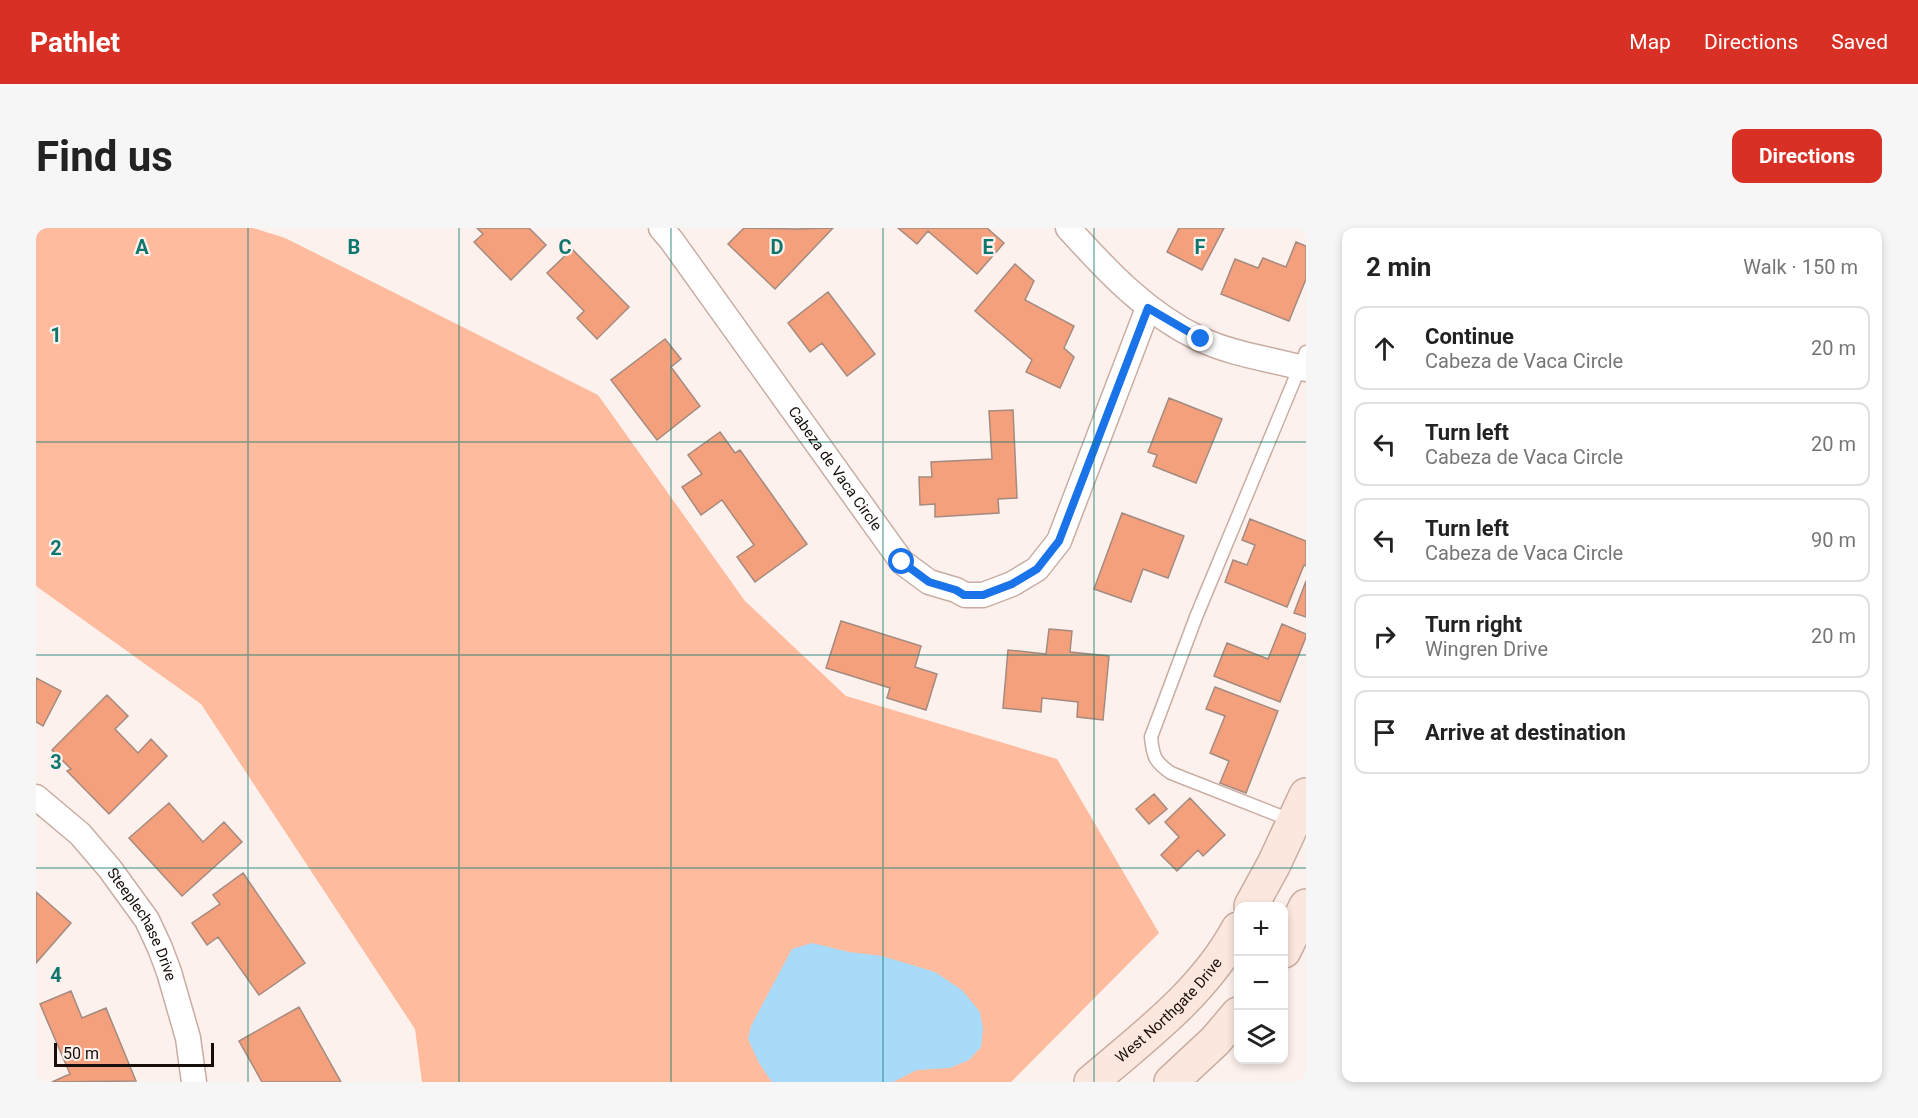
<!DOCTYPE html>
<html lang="en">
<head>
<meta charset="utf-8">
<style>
	body { margin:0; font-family:Roboto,sans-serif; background:#f6f6f6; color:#222 }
	.controls { position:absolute; right:18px; bottom:18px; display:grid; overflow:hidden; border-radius:12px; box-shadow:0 3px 9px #0003 }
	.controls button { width:54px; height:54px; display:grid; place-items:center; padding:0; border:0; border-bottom:2px solid #e0e0e0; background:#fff; color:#222; font:30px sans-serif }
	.scale { position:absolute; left:18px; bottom:15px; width:160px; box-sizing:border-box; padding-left:6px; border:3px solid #170e0a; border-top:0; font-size:16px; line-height:21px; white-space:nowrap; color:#170e0a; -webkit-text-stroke:4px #fcf1ec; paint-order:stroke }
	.stop { position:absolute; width:18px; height:18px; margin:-14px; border:4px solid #1a73e8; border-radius:50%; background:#fff }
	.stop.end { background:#1a73e8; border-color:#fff; box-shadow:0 2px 6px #0008 }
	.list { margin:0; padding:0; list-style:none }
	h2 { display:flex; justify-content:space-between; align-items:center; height:78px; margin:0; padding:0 24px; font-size:26px }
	h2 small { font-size:20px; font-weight:400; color:#767676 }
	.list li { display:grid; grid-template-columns:39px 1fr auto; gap:18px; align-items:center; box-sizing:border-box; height:84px; margin:0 12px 12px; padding:0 12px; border:2px solid #e0e0e0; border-radius:12px }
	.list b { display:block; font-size:22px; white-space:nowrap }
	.list p { margin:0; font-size:20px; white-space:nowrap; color:#767676 }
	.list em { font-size:20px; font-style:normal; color:#767676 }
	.icon { flex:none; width:33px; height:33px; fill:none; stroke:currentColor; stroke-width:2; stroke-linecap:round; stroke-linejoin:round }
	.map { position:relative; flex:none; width:1270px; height:854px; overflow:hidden; border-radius:12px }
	header { display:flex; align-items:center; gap:36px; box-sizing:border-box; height:84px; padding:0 30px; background:#d93025; color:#fff }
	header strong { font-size:28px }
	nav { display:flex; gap:33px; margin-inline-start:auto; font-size:21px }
	.intro { display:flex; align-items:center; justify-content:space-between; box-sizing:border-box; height:144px; padding:0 36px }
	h1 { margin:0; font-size:42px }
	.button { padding:15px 27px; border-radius:12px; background:#d93025; color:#fff; font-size:21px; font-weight:700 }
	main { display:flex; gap:36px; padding:0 36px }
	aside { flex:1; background:#fff; border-radius:12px; box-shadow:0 3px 9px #0003 }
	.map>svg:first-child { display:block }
	.green { fill:#febb9e }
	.water { fill:#a8dbfa }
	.building { fill:#f5a07c; stroke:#a48a7f; stroke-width:1.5 }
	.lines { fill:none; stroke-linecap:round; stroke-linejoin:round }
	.lane-casing { stroke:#c9ada2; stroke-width:15 }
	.street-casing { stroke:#c9ada2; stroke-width:27 }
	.secondary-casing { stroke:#c9ada2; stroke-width:36 }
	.lane { stroke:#fff; stroke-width:12 }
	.street { stroke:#fff; stroke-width:24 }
	.secondary { stroke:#fbe7de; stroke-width:33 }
	.route { stroke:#1a73e8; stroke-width:8 }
	.grid { fill:none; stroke:#0f766e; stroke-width:1.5; stroke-opacity:0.55 }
	.labels { text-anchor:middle; stroke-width:4.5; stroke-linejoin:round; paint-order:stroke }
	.street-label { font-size:15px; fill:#170e0a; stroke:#fcf1ec }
	.grid-label { font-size:20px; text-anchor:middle; font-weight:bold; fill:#0f766e; stroke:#fcf1ec; stroke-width:4.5; stroke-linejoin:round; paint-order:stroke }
</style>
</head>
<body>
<header>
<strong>Pathlet</strong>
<nav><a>Map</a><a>Directions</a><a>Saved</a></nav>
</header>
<div class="intro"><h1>Find us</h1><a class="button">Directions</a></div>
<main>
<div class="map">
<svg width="1270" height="854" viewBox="0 0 1270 854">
	<rect width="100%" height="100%" fill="#fcf1ec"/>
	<path class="green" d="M 0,0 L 217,0 L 249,10 L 562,167 L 709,373 L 810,468 L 1021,531 L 1123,705 L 975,854 L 386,854 L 379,801 L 165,476 L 0,358 Z"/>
	<path class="water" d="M 776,715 L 813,724 L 846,728 L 899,744 L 926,762 L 944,784 L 947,801 L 945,819 L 933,832 L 914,840 L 881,842 L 857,854 L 736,854 L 723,835 L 712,811 L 715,798 L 756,721 Z"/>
	<path class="building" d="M 441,0 L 493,0 L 510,17 L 475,52 L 438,14 L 447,6 Z
		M 708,0 L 760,1 L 797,0 L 739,61 L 692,16 Z
		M 862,0 L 951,0 L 968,15 L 941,46 L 892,3 L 881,16 Z
		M 1143,0 L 1188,0 L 1166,42 L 1131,24 Z
		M 1260,14 L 1270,18 L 1270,51 L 1253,93 L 1185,66 L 1199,31 L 1222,40 L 1227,30 L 1250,39 Z
		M 536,21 L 593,79 L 561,111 L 541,90 L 548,83 L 511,45 Z
		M 979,36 L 998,53 L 989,72 L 1038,98 L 1028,120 L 1038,129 L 1024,160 L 990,144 L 996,132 L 939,83 Z
		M 792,64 L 839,126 L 811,148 L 786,115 L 774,124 L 752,95 Z
		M 629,111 L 645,131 L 635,139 L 664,178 L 621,212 L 575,152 Z
		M 1133,170 L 1186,191 L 1160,255 L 1117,238 L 1121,227 L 1112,224 Z
		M 977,182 L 981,270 L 962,271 L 963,285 L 899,289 L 899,276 L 884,277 L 883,249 L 896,249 L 895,234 L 956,231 L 953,183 Z
		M 684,204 L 699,225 L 704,222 L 771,316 L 719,354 L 701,329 L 718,317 L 686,272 L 665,287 L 646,259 L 666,246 L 652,227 Z
		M 1086,285 L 1148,308 L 1132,350 L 1107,341 L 1095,374 L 1058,361 Z
		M 1214,291 L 1270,313 L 1270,338 L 1268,337 L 1251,379 L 1189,354 L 1197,332 L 1211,337 L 1219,317 L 1206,312 Z
		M 1270,353 L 1270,389 L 1258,385 Z
		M 805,393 L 885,418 L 879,439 L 901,446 L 890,482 L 851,470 L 854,460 L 790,440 Z
		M 1246,396 L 1270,406 L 1270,409 L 1244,474 L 1178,448 L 1191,415 L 1232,431 Z
		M 1013,401 L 1036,403 L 1034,424 L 1073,428 L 1067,492 L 1041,489 L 1042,474 L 1006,470 L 1005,484 L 967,480 L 972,422 L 1010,426 Z
		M 0,450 L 25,463 L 7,498 L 0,494 Z
		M 1179,459 L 1242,483 L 1210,565 L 1184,555 L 1193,533 L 1174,525 L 1189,488 L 1170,481 Z
		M 71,467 L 92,488 L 79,501 L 102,525 L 115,511 L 131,528 L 73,586 L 31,543 L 35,541 L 16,522 Z
		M 1118,566 L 1131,581 L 1113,596 L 1100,581 Z
		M 1154,570 L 1189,607 L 1167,628 L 1162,622 L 1141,643 L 1125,627 L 1143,609 L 1129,594 Z
		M 133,575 L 167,614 L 188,594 L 206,614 L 146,668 L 93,610 Z
		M 207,645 L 269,735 L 223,767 L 182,709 L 171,717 L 156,695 L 184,676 L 177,667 Z
		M 0,664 L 35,695 L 0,735 Z
		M 35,763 L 46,790 L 70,780 L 100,853 L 16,854 L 34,846 L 4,776 Z
		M 263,779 L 305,854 L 226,854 L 203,813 Z"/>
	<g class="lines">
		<defs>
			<path id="lane" d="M 1257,593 L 1135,545 C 1119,534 1117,529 1115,509 L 1160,389 L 1270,124"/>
			<g id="street">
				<path id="s1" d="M 625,0 L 636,13 L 866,334 L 893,354 L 920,362 L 929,367 L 947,367 L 976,356 L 1001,341 L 1023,313 L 1112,80"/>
				<path d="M 1032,0 C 1071,43 1111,86 1164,111 C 1198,127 1235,131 1270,141"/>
				<path id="s2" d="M 0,569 L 44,606 L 74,641 L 111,692 L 124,720 L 133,744 L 152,810 L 158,854"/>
			</g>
			<g id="secondary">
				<path d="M 1215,678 L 1238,636 L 1270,567"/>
				<path d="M 1248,723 L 1270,678"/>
				<path id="s3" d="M 1055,854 C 1109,808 1168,764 1202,701"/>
				<path d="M 1135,854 L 1179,813 L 1202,786"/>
			</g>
		</defs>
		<use href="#lane" class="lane-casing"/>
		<use href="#street" class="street-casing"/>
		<use href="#secondary" class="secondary-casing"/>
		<use href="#lane" class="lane"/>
		<use href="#street" class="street"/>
		<use href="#secondary" class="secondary"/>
	</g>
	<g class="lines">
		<path class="route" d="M 866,334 L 893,354 L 920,362 L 928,367 L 947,367 L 976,356 L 1001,341 L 1023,313 L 1112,80 L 1165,111"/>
	</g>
	<path class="grid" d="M 212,0 L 212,854M 423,0 L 423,854M 635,0 L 635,854M 847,0 L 847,854M 1058,0 L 1058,854M 0,214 L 1270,214M 0,427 L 1270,427M 0,640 L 1270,640"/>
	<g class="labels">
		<g class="street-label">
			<text dy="5" stroke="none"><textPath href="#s1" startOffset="297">Cabeza de Vaca Circle</textPath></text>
			<text dy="5" stroke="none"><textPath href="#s2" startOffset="168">Steeplechase Drive</textPath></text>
			<text dy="5" stroke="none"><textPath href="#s3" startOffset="106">West Northgate Drive</textPath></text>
		</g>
	</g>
	<g class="grid-label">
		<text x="106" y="26">A</text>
		<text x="318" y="26">B</text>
		<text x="529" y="26">C</text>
		<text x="741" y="26">D</text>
		<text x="952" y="26">E</text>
		<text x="1164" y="26">F</text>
		<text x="20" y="114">1</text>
		<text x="20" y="327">2</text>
		<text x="20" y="541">3</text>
		<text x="20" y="754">4</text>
	</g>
</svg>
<div class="controls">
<button>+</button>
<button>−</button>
<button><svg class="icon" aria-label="layers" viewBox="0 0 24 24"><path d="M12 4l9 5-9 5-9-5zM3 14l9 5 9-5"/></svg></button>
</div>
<div class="scale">50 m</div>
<div class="stop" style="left:866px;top:334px"></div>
<div class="stop end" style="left:1165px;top:111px"></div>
</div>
<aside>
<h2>2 min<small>Walk · 150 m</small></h2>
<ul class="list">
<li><svg class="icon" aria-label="ahead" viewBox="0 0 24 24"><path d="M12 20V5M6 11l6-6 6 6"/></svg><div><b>Continue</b><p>Cabeza de Vaca Circle</p></div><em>20 m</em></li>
<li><svg class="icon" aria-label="left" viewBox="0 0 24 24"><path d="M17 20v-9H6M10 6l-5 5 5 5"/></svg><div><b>Turn left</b><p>Cabeza de Vaca Circle</p></div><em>20 m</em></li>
<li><svg class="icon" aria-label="left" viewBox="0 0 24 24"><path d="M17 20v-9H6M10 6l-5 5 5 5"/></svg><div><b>Turn left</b><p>Cabeza de Vaca Circle</p></div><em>90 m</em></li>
<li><svg class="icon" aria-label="right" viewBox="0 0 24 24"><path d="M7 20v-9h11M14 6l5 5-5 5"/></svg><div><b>Turn right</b><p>Wingren Drive</p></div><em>20 m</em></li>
<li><svg class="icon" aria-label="arrive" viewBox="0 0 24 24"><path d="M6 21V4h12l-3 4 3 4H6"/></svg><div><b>Arrive at destination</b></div></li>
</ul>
</aside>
</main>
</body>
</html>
